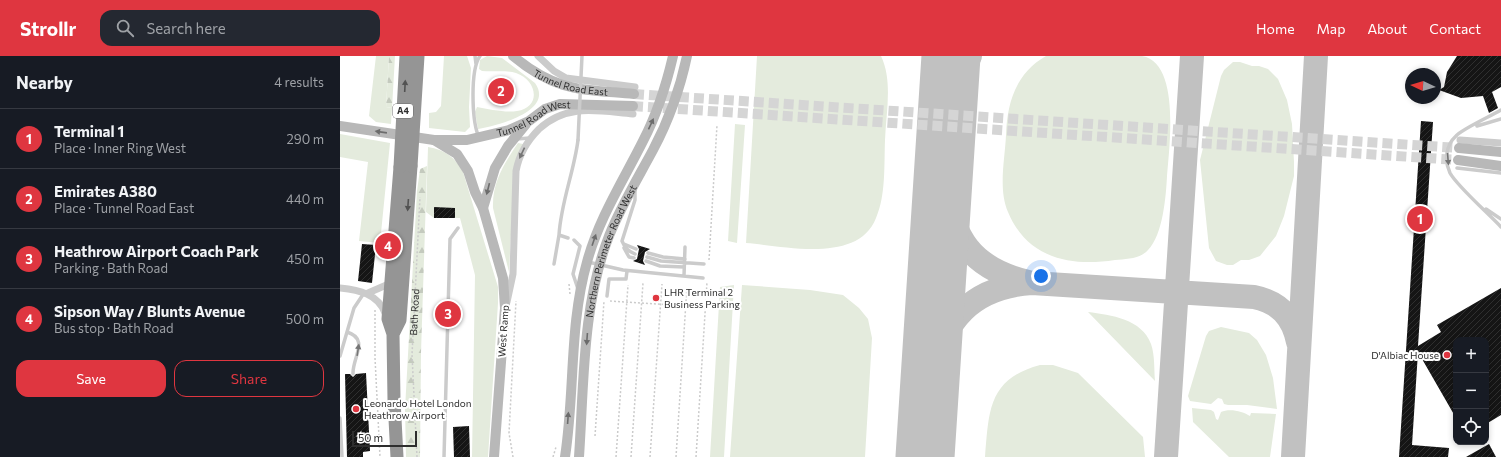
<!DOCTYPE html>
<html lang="en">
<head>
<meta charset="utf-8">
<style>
	body { margin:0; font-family:Commissioner,sans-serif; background:#242831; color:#f1f3f6 }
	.controls { position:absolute; right:12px; bottom:12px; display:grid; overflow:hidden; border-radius:8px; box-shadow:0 2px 6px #0003 }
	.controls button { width:36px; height:36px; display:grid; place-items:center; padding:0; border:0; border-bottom:1px solid #363941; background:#171b24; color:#f1f3f6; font:20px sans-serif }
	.compass { position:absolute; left:1065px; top:12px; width:36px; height:36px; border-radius:50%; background:#171b24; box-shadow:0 2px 6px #0003; rotate:274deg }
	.scale { position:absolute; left:12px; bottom:10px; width:65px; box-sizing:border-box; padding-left:4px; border:2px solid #2e2e2e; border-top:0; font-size:11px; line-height:14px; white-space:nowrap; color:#2e2e2e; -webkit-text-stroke:3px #fff; paint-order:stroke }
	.you { position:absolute; left:701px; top:220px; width:14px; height:14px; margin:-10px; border:3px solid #fff; border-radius:50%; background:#1a73e8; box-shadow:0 0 0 6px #1a73e833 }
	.badge { display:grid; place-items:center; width:26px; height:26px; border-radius:50%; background:#df3640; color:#fff; font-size:13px; font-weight:700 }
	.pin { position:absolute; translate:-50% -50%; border:2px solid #fff; box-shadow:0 1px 4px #0006 }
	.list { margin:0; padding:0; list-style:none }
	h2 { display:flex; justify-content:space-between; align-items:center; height:52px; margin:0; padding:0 16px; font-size:17px }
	h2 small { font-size:13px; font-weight:400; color:#9ea1a6 }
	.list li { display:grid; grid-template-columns:26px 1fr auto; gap:12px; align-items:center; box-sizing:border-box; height:60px; padding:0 16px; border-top:1px solid #363941 }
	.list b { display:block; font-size:15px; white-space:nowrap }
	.list p { margin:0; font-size:13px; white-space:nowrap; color:#9ea1a6 }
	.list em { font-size:13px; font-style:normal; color:#9ea1a6 }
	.actions { display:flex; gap:8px; padding:12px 16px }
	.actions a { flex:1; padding:9px 0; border:1px solid #df3640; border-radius:12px; text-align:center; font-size:14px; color:#df3640 }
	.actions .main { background:#df3640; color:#fff }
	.icon { flex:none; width:22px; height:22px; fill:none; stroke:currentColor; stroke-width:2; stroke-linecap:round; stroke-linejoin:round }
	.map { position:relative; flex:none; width:1161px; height:401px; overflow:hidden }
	header { display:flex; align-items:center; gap:24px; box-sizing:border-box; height:56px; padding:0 20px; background:#df3640; color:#fff }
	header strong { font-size:19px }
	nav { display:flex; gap:22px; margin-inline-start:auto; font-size:14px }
	.search { width:280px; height:36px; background:#242831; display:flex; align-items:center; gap:10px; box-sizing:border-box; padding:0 14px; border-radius:12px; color:#9ea1a6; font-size:15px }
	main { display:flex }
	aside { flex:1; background:#171b24 }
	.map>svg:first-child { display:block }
	.grass { fill:#e4ebdd }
	.forest { fill:url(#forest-firs) }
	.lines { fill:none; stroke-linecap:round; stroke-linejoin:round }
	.taxiway { stroke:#c1c1c1; stroke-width:24 }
	.runway { stroke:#c1c1c1; stroke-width:59 }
	.building { fill:url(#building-hatch) }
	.secondary-tunnel { stroke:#d5d5d5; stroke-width:10; stroke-dasharray:10 5; stroke-linecap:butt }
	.path { stroke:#cbcbcb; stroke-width:1.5; stroke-dasharray:2 2; stroke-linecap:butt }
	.lane { stroke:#cbcbcb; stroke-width:3.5 }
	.street { stroke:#cbcbcb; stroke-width:7 }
	.secondary { stroke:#b8b8b8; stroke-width:10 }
	.highway { stroke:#959595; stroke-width:13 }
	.lane-bridge { stroke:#cbcbcb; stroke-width:3.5 }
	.highway-bridge { stroke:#959595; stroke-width:13 }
	.oneway { fill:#525252 }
	.oneway2 { fill:#6c6c6c }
	.oneway3 { fill:#757575 }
	.poi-dot { fill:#df3640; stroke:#fff; stroke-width:1.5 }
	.labels { text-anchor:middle; stroke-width:4; stroke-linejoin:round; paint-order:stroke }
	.shield { fill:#fff; stroke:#6d6d6d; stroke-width:1 }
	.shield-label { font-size:9px; font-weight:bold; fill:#2e2e2e }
	.street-label { font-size:10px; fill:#2e2e2e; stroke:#fff }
	.poi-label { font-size:10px; fill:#2e2e2e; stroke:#fff; text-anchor:start }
</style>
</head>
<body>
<header>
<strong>Strollr</strong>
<div class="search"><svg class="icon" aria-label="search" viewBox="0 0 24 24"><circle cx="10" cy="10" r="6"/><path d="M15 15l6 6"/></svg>Search here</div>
<nav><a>Home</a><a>Map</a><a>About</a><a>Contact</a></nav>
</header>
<main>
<aside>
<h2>Nearby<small>4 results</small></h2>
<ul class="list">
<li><span class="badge">1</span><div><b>Terminal 1</b><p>Place · Inner Ring West</p></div><em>290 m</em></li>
<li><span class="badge">2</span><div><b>Emirates A380</b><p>Place · Tunnel Road East</p></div><em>440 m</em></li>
<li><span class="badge">3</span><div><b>Heathrow Airport Coach Park</b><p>Parking · Bath Road</p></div><em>450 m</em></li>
<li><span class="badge">4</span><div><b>Sipson Way / Blunts Avenue</b><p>Bus stop · Bath Road</p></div><em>500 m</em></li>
</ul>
<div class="actions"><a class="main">Save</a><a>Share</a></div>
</aside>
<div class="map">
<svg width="1161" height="401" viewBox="0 0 1161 401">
	<defs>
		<pattern id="forest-firs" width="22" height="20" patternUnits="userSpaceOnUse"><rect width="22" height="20" fill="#e4ebdd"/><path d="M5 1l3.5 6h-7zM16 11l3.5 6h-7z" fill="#c4cabe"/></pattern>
		<pattern id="building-hatch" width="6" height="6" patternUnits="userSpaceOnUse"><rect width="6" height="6" fill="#151515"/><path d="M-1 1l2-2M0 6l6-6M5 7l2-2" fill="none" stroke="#2f2f2f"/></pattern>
	</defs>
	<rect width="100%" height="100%" fill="#fff"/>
	<path class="grass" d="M 36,0 L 49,0 L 46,51 L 52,52 L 51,68 L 36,66 L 29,60 Z
		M 104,0 L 127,0 L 131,12 L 129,51 L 130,71 L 125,76 L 89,72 L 89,57 L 96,56 L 101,50 Z
		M 147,0 L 162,2 L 195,27 C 215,55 156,70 138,73 L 135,56 L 137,51 C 149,53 165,57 177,55 C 202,51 197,24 176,17 C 167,14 152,16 142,15 L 139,13 L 140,4 Z
		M 417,0 L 541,0 C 553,25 546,57 545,84 C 544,109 546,139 536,162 C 518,208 445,190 406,187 Z
		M 706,0 C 728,0 751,0 773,0 C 782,0 793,0 802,0 C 841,7 829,92 827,120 C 826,140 823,179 808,194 C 800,203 786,203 775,204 C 730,211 687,202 668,156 C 658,133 665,103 666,79 C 667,47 676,17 706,0 Z
		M 893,6 L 900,6 L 912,10 L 919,10 L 928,13 L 938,23 L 947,44 L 952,68 L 954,106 L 954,120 L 944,160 L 936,180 L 920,200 L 909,204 L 901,204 L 893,209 L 887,209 L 876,205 L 869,192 L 860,104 L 881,20 L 884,14 Z
		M 395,68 L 405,69 L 397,187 L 388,185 Z
		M 0,78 L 50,87 L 40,187 L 19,185 L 28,106 L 0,101 Z
		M 178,87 L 183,88 L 173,141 L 169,216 L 153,152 C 152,126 164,108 178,87 Z
		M 88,91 C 105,94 115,101 123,116 L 158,231 L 158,247 L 148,401 L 132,401 L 135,219 L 120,162 L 115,162 L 115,152 L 94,152 L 94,162 L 86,156 Z
		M 394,229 L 384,401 L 370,401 L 380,231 Z
		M 402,229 L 470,234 L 503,239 L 519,252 L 528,263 L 532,282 L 525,401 L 390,401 Z
		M 748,256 C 771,259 802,263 811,288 C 815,299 814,314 815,325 Z
		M 881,271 L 909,277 L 917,284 L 926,299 L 933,322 L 937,353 L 907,349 L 888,349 L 884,348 L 882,343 L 878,342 L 871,348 L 850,345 L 848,340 L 866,280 L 869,275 Z
		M 700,309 L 713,309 L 738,317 L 803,381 L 805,401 L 645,401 C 649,355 648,323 700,309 Z
		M 852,352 L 871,354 L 874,356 L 876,363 L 878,364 L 881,356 C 889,352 903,355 910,360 L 911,357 L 936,358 L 930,401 L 889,401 L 853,366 Z"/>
	<path class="forest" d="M 49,0 L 55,0 L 52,52 L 46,51 Z
		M 87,110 L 81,297 L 80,401 L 66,401 L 65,353 L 77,135 L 80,113 Z"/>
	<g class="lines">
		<path class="taxiway" d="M 608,45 L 617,23 L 630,0
			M 603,128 C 614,182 630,212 688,226
			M 591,321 C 603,264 632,231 692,227 L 914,241 C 939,246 953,261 958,286
			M 826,401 L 852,0
			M 953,401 L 976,0"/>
		<path class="runway" d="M 585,401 L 611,0"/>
	</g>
	<path class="building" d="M 1117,0 L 1161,0 L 1161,31 L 1152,36 L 1158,52 L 1149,57 L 1143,40 L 1121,42 L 1099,34 L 1104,31 L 1107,16 Z
		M 1081,65 L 1093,66 L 1078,290 L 1101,276 L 1097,269 L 1161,232 L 1161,359 L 1146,368 L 1146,284 L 1116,284 L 1116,362 L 1078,296 L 1072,389 L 1109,392 L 1108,401 L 1059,401 Z
		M 94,151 L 115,152 L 115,162 L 94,162 Z
		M 22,188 L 36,189 L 32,227 L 18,225 Z
		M 297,189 L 310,193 L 305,196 L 303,205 L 305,209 L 293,205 L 297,203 L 299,193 Z
		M 26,317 L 30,395 L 23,396 L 23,401 L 7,401 L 5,318 L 10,318 L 13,321 L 16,318 Z
		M 129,370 L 130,401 L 114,401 L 113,371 Z
		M 1149,388 L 1156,401 L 1126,401 Z"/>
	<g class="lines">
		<path class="secondary-tunnel" d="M 294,38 L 1119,92
			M 293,50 L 1118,104"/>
		<g class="path">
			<path d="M 369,204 L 377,69"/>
			<path d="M 229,228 L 230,238"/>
			<path d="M 270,245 L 365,251"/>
			<path d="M 35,254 L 35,302 L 40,401"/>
			<path d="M 255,380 L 264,245"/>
			<path id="s1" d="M 77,401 L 72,299 L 80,141"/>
			<path d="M 173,401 L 169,377 L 176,245"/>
			<path d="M 213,401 L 216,391"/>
			<path d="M 276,401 L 288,229"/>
			<path d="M 291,401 L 303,227"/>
			<path d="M 310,401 L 322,228"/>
			<path d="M 336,401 L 347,230"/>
			<path d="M 356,401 L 367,226"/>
		</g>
		<path class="lane" d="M 135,0 L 136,8
			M 1161,54 C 1151,60 1122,73 1116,80 C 1106,89 1104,104 1110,117 C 1117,130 1149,158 1161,171
			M 1137,70 L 1161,63
			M 138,79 C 132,63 130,14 140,0
			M 176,83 L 190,82
			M 1117,112 L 1161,117
			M 1146,153 L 1161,163
			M 219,179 C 221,146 234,116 238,84
			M 234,184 L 240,190 L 233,218 L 238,233
			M 284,188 L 296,193
			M 284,192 L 289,201 L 294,202
			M 308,197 L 323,201 L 345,203
			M 295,198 C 288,195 285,192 282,185 L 295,144 L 295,134
			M 307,201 L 321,205 L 364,208
			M 306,205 L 320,210 L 344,211
			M 248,206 L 283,214 L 363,222
			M 214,208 L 219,179 L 228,182
			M 344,220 L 345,191
			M 267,240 L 269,223 L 286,223 L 287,215
			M 7,276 C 30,283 12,302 13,318
			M 0,300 L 14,252 L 24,237
			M 0,362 L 2,401
			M 104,401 L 110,183 L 118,172"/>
		<path class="street" d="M 198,0 L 214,15 L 226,22 L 295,31
			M 1120,84 L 1161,87
			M 0,232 C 19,234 38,238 45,257
			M 28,237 L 51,227
			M 167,246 L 173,218 L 176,115 C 179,99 187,85 199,73 C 227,47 258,55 293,58"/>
		<g class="secondary">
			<path id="s2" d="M 173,0 C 216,36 241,33 294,38"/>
			<path id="s3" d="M 0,70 L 94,84 L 127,84 L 169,74 L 189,65 L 205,53 L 220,48 L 293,50"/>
			<path d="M 94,84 L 117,98 L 128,115 L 135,136 L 143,152 L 163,222 L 165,252 L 154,401"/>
			<path d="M 1119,92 L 1161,96"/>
			<path d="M 1118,104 L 1161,110"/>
			<path d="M 143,152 L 155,112 L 168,90 L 186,68"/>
			<path d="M 225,401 C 235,336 229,269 247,206 C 259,162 283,125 303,85 C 317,58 326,30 333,0"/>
			<path id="s4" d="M 239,401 C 244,328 242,249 269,180 C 281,150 298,122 313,94 C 329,64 340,33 347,0"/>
		</g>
		<path class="highway" d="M 53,278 L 60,264 L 71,110
			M 57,401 L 54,344 L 53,278 L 48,263 L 60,111"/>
		<path class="lane-bridge" d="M 238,84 L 242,0"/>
		<path class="highway-bridge" d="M 71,110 L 78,0
			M 60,111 L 66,0"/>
	</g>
	<defs><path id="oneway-solid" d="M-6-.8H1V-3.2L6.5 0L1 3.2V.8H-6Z"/></defs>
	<g class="oneway">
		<use href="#oneway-solid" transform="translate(65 30) rotate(-87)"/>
		<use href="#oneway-solid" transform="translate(68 149) rotate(94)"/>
	</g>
	<g class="oneway2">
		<use href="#oneway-solid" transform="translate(311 68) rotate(-65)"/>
		<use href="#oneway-solid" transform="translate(41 76) rotate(-172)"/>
		<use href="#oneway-solid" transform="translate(148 133) rotate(104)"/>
		<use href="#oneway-solid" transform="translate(254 184) rotate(-71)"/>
		<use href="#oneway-solid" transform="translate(247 283) rotate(94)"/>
		<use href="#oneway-solid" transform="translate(228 362) rotate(-86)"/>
	</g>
	<g class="oneway3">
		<use href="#oneway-solid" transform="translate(182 97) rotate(115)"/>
		<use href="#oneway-solid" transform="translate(1108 103) rotate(85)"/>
		<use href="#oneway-solid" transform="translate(18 294) rotate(-81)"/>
	</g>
	<g class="poi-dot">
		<circle cx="316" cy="242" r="4"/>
		<circle cx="1107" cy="299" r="4"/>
		<circle cx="16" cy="353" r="4"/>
	</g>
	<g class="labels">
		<rect class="shield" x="53" y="48" width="20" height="14" rx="3"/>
		<g class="shield-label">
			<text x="63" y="58">A4</text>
		</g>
		<g class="street-label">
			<text dy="4" stroke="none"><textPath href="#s2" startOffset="65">Tunnel Road East</textPath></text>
			<text dy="4" stroke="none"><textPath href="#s3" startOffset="199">Tunnel Road West</textPath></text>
			<text dy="4" stroke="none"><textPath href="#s4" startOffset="210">Northern Perimeter Road West</textPath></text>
			<text dy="4" stroke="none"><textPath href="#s1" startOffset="145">Bath Road</textPath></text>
			<text transform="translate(163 275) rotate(-86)" y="4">West Ramp</text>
		</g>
		<g class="poi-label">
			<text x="324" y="240">LHR Terminal 2<tspan x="324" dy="12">Business Parking</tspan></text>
			<text x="1099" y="303" text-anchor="end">D'Albiac House</text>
			<text x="24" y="351">Leonardo Hotel London<tspan x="24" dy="12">Heathrow Airport</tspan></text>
		</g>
	</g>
</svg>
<div class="controls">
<button>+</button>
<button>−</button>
<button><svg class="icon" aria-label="locate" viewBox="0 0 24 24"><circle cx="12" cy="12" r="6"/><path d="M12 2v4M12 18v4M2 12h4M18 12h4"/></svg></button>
</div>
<svg class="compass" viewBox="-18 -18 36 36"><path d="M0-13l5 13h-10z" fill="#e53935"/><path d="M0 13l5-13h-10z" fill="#9ea1a6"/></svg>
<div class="scale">50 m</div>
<div class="you"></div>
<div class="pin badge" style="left:1080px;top:163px">1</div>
<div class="pin badge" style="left:161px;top:35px">2</div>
<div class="pin badge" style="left:108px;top:258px">3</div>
<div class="pin badge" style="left:48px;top:190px">4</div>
</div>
</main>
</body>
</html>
